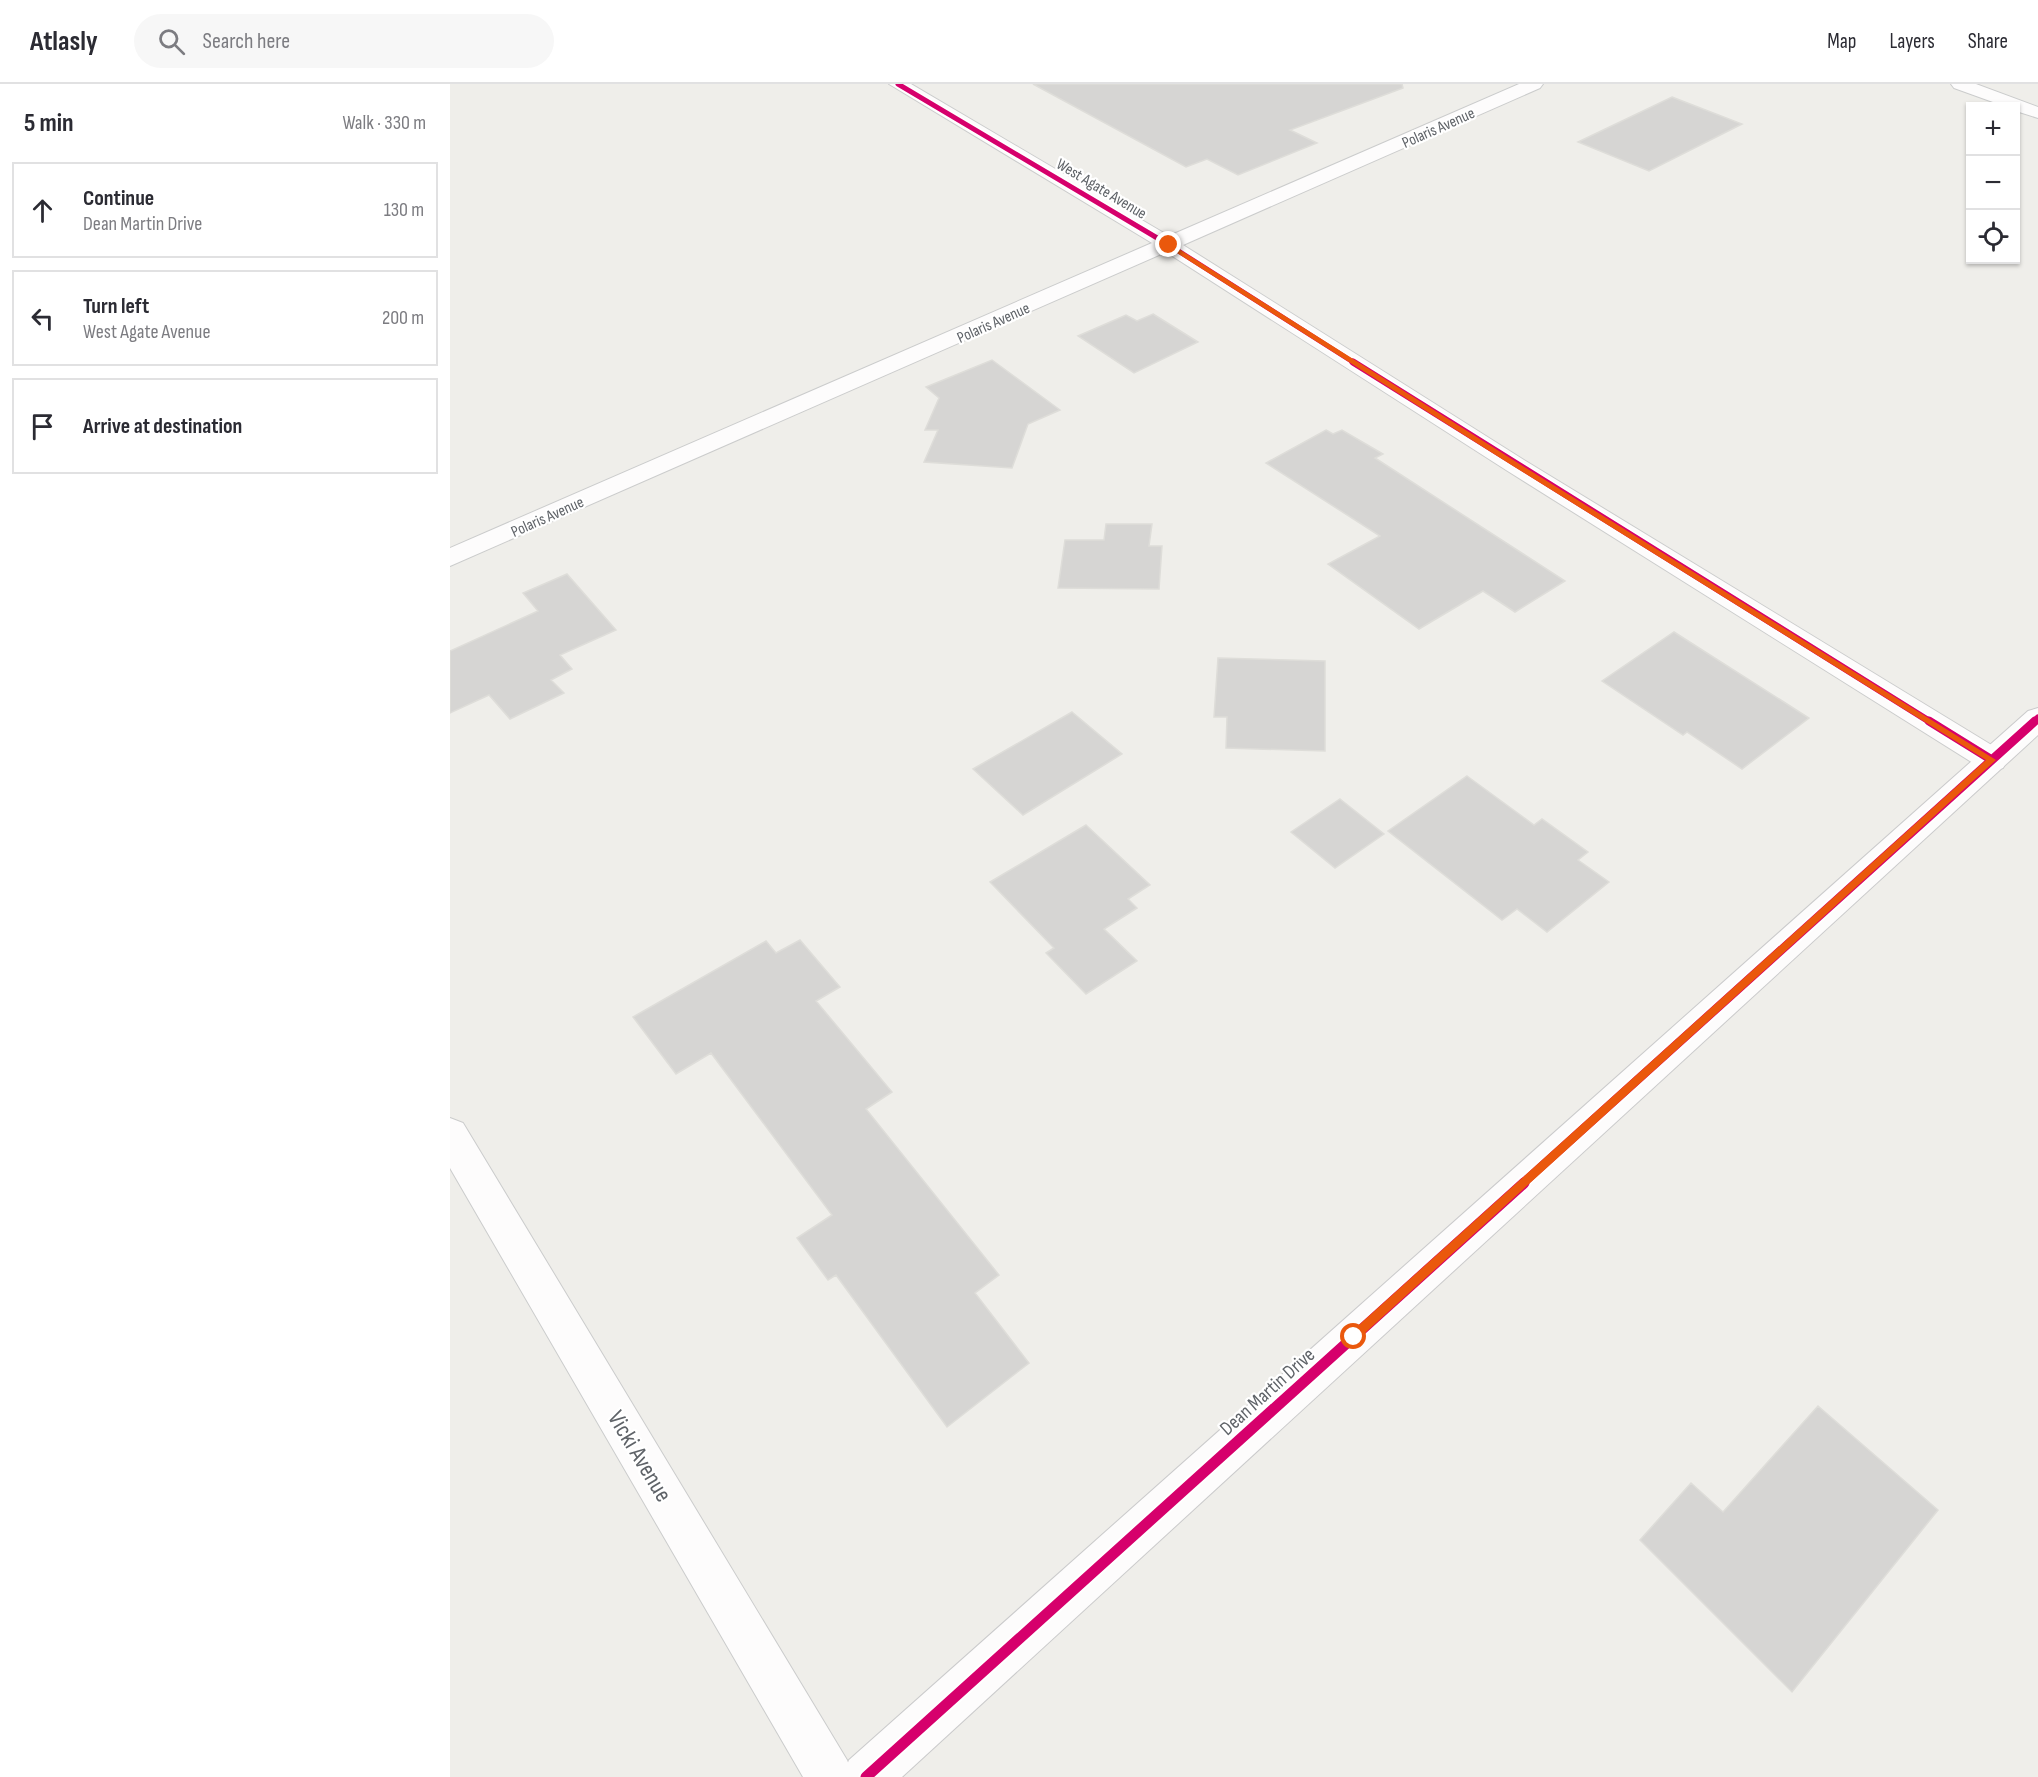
<!DOCTYPE html>
<html lang="en">
<head>
<meta charset="utf-8">
<style>
	body { margin:0; font-family:"Sofia Sans Condensed",sans-serif; background:#f7f7f7; color:#2b2b33 }
	.controls { position:absolute; right:18px; top:18px; display:grid; overflow:hidden; border-radius:0px; box-shadow:0 2px 4px #0004 }
	.controls button { width:54px; height:54px; display:grid; place-items:center; padding:0; border:0; border-bottom:2px solid #e1e1e2; background:#fff; color:#2b2b33; font:30px sans-serif }
	.stop { position:absolute; width:18px; height:18px; margin:-14px; border:4px solid #ea580c; border-radius:50%; background:#fff }
	.stop.end { background:#ea580c; border-color:#fff; box-shadow:0 2px 6px #0008 }
	.list { margin:0; padding:0; list-style:none }
	h2 { display:flex; justify-content:space-between; align-items:center; height:78px; margin:0; padding:0 24px; font-size:26px }
	h2 small { font-size:20px; font-weight:400; color:#7c7c81 }
	.list li { display:grid; grid-template-columns:39px 1fr auto; gap:18px; align-items:center; box-sizing:border-box; height:96px; margin:0 12px 12px; padding:0 12px; border:2px solid #e1e1e2; border-radius:0px }
	.list b { display:block; font-size:22px; white-space:nowrap }
	.list p { margin:0; font-size:20px; white-space:nowrap; color:#7c7c81 }
	.list em { font-size:20px; font-style:normal; color:#7c7c81 }
	.icon { flex:none; width:33px; height:33px; fill:none; stroke:currentColor; stroke-width:2; stroke-linecap:round; stroke-linejoin:round }
	.map { position:relative; flex:none; width:1588px; height:1693px; overflow:hidden }
	header { display:flex; align-items:center; gap:36px; box-sizing:border-box; height:84px; padding:0 30px; background:#fff; border-bottom:2px solid #e1e1e2 }
	header strong { font-size:28px }
	nav { display:flex; gap:33px; margin-inline-start:auto; font-size:21px }
	.search { width:420px; height:54px; background:#f7f7f7; display:flex; align-items:center; gap:15px; box-sizing:border-box; padding:0 21px; border-radius:33px; color:#7c7c81; font-size:22px }
	main { display:flex }
	aside { flex:1; background:#fff }
	.map>svg:first-child { display:block }
	.building { fill:#d6d5d3; stroke:#deddd9; stroke-width:1.5 }
	.lines { fill:none; stroke-linecap:round; stroke-linejoin:round }
	.street-casing { stroke:#cbcccc; stroke-width:2 }
	.secondary-casing { stroke:#cacacb; stroke-width:2 }
	.street { fill:#fdfcfc; fill-rule:evenodd }
	.secondary { fill:#fdfcfc; fill-rule:evenodd }
	.cycleway-far3-casing { stroke:#fff; stroke-width:8 }
	.cycleway-far2-casing { stroke:#fff; stroke-width:10 }
	.cycleway-far1-casing { stroke:#fff; stroke-width:13 }
	.cycleway-casing { stroke:#fff; stroke-width:15 }
	.cycleway-far3 { stroke:#d6006c; stroke-width:5 }
	.cycleway-far2 { stroke:#d6006c; stroke-width:7 }
	.cycleway-far1 { stroke:#d6006c; stroke-width:9 }
	.cycleway { stroke:#d6006c; stroke-width:11 }
	.route { fill:#ea580c }
	.labels { text-anchor:middle; stroke-width:4.5; stroke-linejoin:round; paint-order:stroke }
	.far-street-label { font-size:16px; fill:#5f6368; stroke:#fff }
	.street-label { font-size:20px; fill:#5f6368; stroke:#fff }
	.near-street-label { font-size:24px; fill:#5f6368; stroke:#fff }
</style>
</head>
<body>
<header>
<strong>Atlasly</strong>
<div class="search"><svg class="icon" aria-label="search" viewBox="0 0 24 24"><circle cx="10" cy="10" r="6"/><path d="M15 15l6 6"/></svg>Search here</div>
<nav><a>Map</a><a>Layers</a><a>Share</a></nav>
</header>
<main>
<aside>
<h2>5 min<small>Walk · 330 m</small></h2>
<ul class="list">
<li><svg class="icon" aria-label="ahead" viewBox="0 0 24 24"><path d="M12 20V5M6 11l6-6 6 6"/></svg><div><b>Continue</b><p>Dean Martin Drive</p></div><em>130 m</em></li>
<li><svg class="icon" aria-label="left" viewBox="0 0 24 24"><path d="M17 20v-9H6M10 6l-5 5 5 5"/></svg><div><b>Turn left</b><p>West Agate Avenue</p></div><em>200 m</em></li>
<li><svg class="icon" aria-label="arrive" viewBox="0 0 24 24"><path d="M6 21V4h12l-3 4 3 4H6"/></svg><div><b>Arrive at destination</b></div></li>
</ul>
</aside>
<div class="map">
<svg width="1588" height="1693" viewBox="0 0 1588 1693">
	<rect width="100%" height="100%" fill="#efeeea"/>
	<path class="building" d="M 583,0 L 952,0 L 953,4 L 840,46 L 867,59 L 788,91 L 757,75 L 736,83 Z
		M 1222,13 L 1292,40 L 1199,87 L 1128,58 Z
		M 703,230 L 748,258 L 684,289 L 628,252 L 676,231 L 687,237 Z
		M 542,276 L 610,326 L 578,340 L 562,384 L 474,378 L 488,346 L 475,346 L 489,314 L 476,303 Z
		M 876,346 L 883,350 L 892,346 L 933,370 L 925,374 L 1115,497 L 1065,528 L 1033,507 L 969,545 L 878,480 L 930,452 L 816,379 Z
		M 656,440 L 702,440 L 699,462 L 712,462 L 709,505 L 608,504 L 615,456 L 654,456 Z
		M 117,490 L 166,546 L 110,571 L 122,585 L 101,596 L 114,609 L 60,635 L 39,611 L 0,629 L 0,567 L 88,527 L 73,509 Z
		M 1224,548 L 1359,634 L 1292,685 L 1237,648 L 1233,651 L 1152,597 Z
		M 768,574 L 875,577 L 875,667 L 776,664 L 777,633 L 764,633 Z
		M 622,628 L 672,670 L 573,731 L 523,685 Z
		M 1017,692 L 1084,741 L 1092,735 L 1138,768 L 1128,776 L 1159,798 L 1097,848 L 1067,825 L 1052,836 L 938,747 Z
		M 890,715 L 934,750 L 885,784 L 841,748 Z
		M 636,741 L 700,801 L 678,815 L 687,824 L 654,845 L 687,877 L 636,910 L 596,869 L 604,864 L 540,798 Z
		M 350,856 L 390,903 L 366,917 L 442,1008 L 416,1025 L 549,1191 L 525,1209 L 579,1279 L 497,1343 L 386,1191 L 378,1196 L 347,1154 L 382,1131 L 261,969 L 226,990 L 183,933 L 316,857 L 326,869 Z
		M 1368,1322 L 1488,1426 L 1342,1608 L 1190,1456 L 1241,1399 L 1273,1428 Z"/>
	<g class="lines">
		<defs>
			<path id="street" d="M 439,0 L 461,0 L 719,152 L 1069,0 L 1093,0 L 1090,4 L 733,161 L 1074,376 L 1553,668 L 1557,676 L 1553,684 L 1542,687 L 1531,684 L 1056,386 L 716,168 L 0,482 L 0,464 L 702,159 Z
				M 1501,0 L 1526,0 L 1588,23 L 1588,34 L 1566,27 L 1566,22 L 1554,22 L 1504,4 Z
				M 0,1034 L 13,1039 L 397,1676 L 404,1693 L 353,1693 L 0,1084 Z"/>
			<path id="secondary" d="M 1588,624 L 1588,651 L 452,1693 L 392,1693 L 399,1676 L 1578,627 Z"/>
		</defs>
		<use href="#street" class="street-casing"/>
		<use href="#secondary" class="secondary-casing"/>
		<use href="#street" class="street"/>
		<use href="#secondary" class="secondary"/>
		<defs>
			<path id="cycleway-far3" d="M 448,0 L 719,161 L 906,280"/>
			<path id="cycleway-far2" d="M 903,278 L 1482,639
				M 1583,639 L 1588,634"/>
			<path id="cycleway-far1" d="M 1479,637 L 1542,676
				M 1072,1100 L 1585,637"/>
			<path id="cycleway" d="M 416,1693 L 1074,1099"/>
		</defs>
		<use href="#cycleway-far3" class="cycleway-far3-casing"/>
		<use href="#cycleway-far2" class="cycleway-far2-casing"/>
		<use href="#cycleway-far1" class="cycleway-far1-casing"/>
		<use href="#cycleway" class="cycleway-casing"/>
		<use href="#cycleway-far3" class="cycleway-far3"/>
		<use href="#cycleway-far2" class="cycleway-far2"/>
		<use href="#cycleway-far1" class="cycleway-far1"/>
		<use href="#cycleway" class="cycleway"/>
	</g>
	<path class="route" d="M 716,160 L 721,160 L 1068,379 L 1546,676 L 904,1259 L 900,1257 L 900,1249 L 1536,676 L 1063,382 L 716,162 Z"/>
	<g class="labels">
		<g class="far-street-label">
			<text transform="translate(988 43) rotate(-24)" y="6">Polaris Avenue</text>
			<text transform="translate(652 104) rotate(31)" y="6">West Agate Avenue</text>
			<text transform="translate(543 238) rotate(-24)" y="6">Polaris Avenue</text>
			<text transform="translate(97 432) rotate(-24)" y="6">Polaris Avenue</text>
		</g>
		<g class="street-label">
			<text transform="translate(817 1307) rotate(-42)" y="7">Dean Martin Drive</text>
		</g>
		<g class="near-street-label">
			<text transform="translate(190 1372) rotate(59)" y="8">Vicki Avenue</text>
		</g>
	</g>
</svg>
<div class="controls">
<button>+</button>
<button>−</button>
<button><svg class="icon" aria-label="locate" viewBox="0 0 24 24"><circle cx="12" cy="12" r="6"/><path d="M12 2v4M12 18v4M2 12h4M18 12h4"/></svg></button>
</div>
<div class="stop" style="left:904px;top:1253px"></div>
<div class="stop end" style="left:719px;top:161px"></div>
</div>
</main>
</body>
</html>
